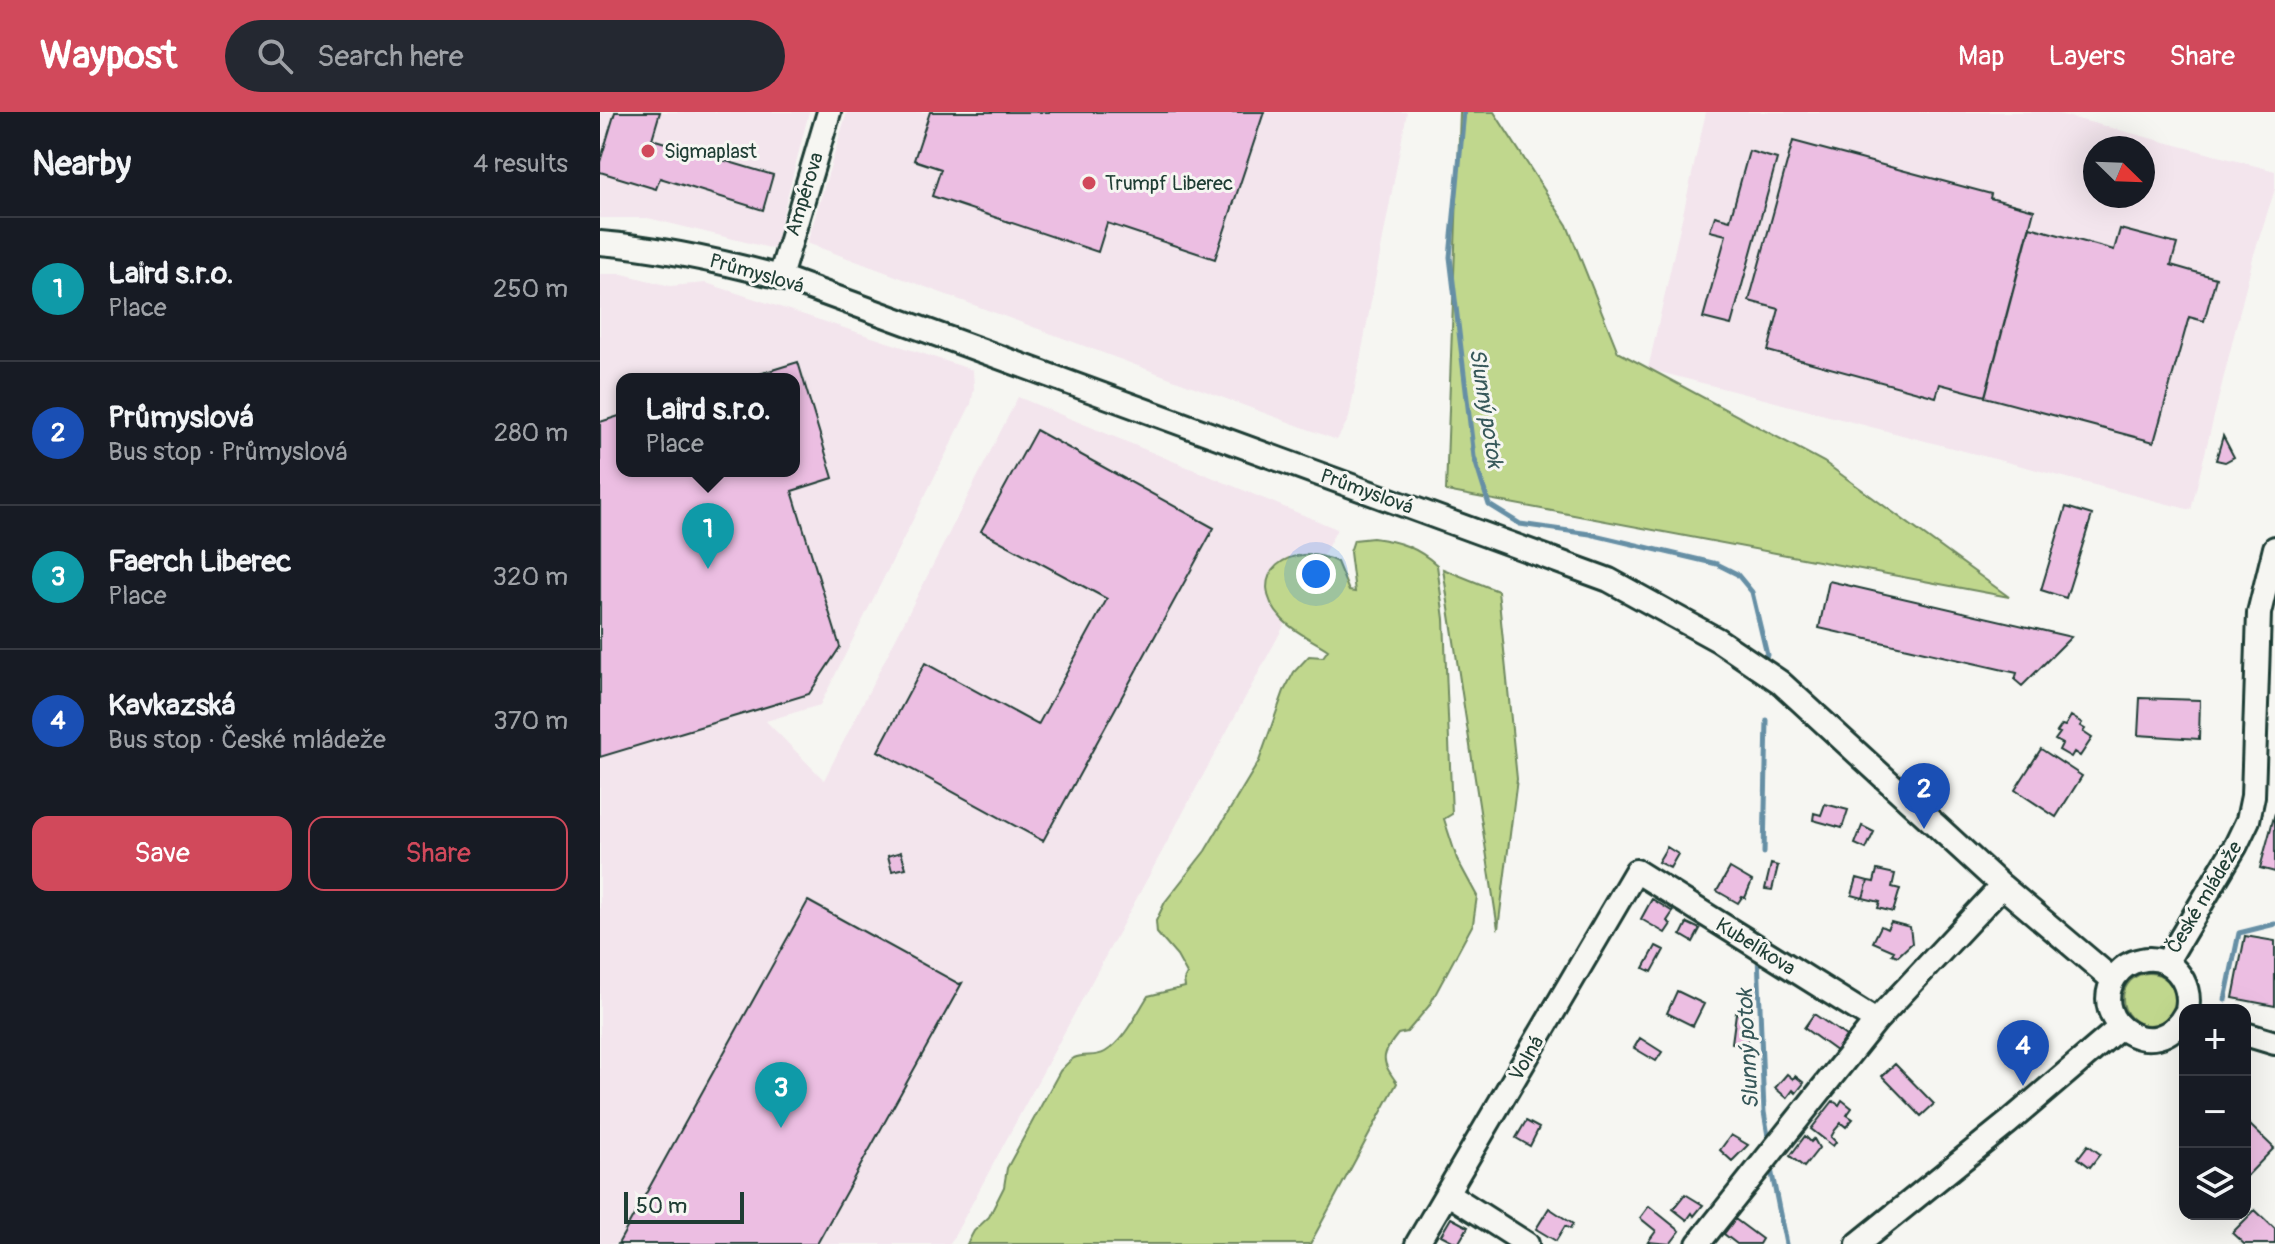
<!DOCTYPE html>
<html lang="en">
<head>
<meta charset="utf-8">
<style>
	body { margin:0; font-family:Pangolin,sans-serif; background:#242831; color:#f1f3f6 }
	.controls { position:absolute; right:24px; bottom:24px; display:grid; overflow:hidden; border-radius:16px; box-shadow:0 8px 32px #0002 }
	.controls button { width:72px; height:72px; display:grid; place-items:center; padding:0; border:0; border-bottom:2px solid #363941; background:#171b24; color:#f1f3f6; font:40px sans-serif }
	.compass { position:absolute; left:1483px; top:24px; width:72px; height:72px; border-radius:50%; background:#171b24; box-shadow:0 8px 32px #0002; rotate:113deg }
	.scale { position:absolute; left:24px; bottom:20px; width:120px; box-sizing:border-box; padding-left:8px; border:4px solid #1f3d34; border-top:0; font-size:22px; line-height:28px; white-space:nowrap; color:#1f3d34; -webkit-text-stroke:6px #f6f6f2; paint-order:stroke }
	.you { position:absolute; left:716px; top:462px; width:28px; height:28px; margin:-20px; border:6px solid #fff; border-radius:50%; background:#1a73e8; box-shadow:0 0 0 12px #1a73e833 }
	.badge { display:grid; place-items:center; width:52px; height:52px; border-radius:50%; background:#d1495b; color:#fff; font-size:26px; font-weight:700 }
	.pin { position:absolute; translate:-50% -66px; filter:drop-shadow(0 2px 4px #0008) }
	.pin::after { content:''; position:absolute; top:42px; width:28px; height:24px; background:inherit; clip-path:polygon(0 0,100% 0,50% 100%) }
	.popup { position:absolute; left:16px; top:261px; width:184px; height:104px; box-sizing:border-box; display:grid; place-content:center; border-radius:16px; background:#171b24; filter:drop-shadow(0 2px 6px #0005); font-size:26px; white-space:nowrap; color:#9ea1a6 }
	.popup b { font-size:30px; color:#f1f3f6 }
	.popup::after { content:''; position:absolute; left:50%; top:100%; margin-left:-16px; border:16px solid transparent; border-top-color:#171b24 }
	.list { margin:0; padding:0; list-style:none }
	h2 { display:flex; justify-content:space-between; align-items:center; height:104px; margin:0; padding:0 32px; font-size:34px }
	h2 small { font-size:26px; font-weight:400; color:#9ea1a6 }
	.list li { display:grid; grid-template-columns:52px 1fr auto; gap:24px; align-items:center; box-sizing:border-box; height:144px; padding:0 32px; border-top:2px solid #363941 }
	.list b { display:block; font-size:30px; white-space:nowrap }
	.list p { margin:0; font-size:26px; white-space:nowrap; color:#9ea1a6 }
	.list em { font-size:26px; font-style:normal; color:#9ea1a6 }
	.actions { display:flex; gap:16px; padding:24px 32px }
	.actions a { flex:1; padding:18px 0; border:2px solid #d1495b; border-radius:16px; text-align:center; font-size:28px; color:#d1495b }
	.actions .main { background:#d1495b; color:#fff }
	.icon { flex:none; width:44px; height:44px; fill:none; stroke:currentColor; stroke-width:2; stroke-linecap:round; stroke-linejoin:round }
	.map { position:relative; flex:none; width:1675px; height:1132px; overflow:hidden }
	header { display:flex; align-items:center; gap:48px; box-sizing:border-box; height:112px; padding:0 40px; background:#d1495b; color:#fff }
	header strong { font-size:38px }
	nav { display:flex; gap:44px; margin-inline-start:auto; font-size:28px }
	.search { width:560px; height:72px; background:#242831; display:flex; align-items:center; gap:20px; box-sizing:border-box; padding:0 28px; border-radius:44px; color:#9ea1a6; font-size:30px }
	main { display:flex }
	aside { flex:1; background:#171b24 }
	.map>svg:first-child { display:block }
	.built { fill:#f3e5ed; fill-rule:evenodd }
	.green { fill:#c0d78d; stroke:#708a60; stroke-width:2 }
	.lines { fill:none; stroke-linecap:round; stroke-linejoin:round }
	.stream { stroke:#668fa5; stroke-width:5 }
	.building { fill:#ecbee2; stroke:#1f3d34; stroke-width:2 }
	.minor-casing { stroke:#1f3d34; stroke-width:28 }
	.minor { stroke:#f6f6f2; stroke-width:22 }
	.poi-dot { fill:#d1495b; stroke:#f6f6f2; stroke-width:3 }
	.labels { text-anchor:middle; stroke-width:6; stroke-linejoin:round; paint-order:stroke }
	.poi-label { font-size:20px; fill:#1f3d34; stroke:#f6f6f2; text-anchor:start }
	.street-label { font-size:20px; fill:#1f3d34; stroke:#f6f6f2 }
	.water-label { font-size:22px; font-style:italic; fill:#37585a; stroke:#f6f6f2 }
</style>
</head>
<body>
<header>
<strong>Waypost</strong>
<div class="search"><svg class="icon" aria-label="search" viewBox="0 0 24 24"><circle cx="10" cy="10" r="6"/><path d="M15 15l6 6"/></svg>Search here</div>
<nav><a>Map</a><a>Layers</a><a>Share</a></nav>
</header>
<main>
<aside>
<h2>Nearby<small>4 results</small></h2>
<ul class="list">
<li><span class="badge" style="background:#0f9aa8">1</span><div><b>Laird s.r.o.</b><p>Place</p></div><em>250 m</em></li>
<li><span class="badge" style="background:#1a4fb4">2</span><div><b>Průmyslová</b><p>Bus stop · Průmyslová</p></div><em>280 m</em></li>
<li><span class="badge" style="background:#0f9aa8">3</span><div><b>Faerch Liberec</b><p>Place</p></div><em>320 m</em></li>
<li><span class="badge" style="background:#1a4fb4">4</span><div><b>Kavkazská</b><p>Bus stop · České mládeže</p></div><em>370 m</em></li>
</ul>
<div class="actions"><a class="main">Save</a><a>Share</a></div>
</aside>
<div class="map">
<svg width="1675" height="1132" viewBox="0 0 1675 1132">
	<rect width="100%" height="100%" fill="#f6f6f2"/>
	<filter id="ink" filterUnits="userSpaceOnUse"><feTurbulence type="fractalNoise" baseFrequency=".0125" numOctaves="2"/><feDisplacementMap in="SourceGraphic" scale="16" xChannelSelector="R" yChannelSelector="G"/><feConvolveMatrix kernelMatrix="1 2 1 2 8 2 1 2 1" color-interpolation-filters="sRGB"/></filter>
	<g filter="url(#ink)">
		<path class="built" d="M 0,0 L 209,0 L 174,137 L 48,106 L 0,106 Z
			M 247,0 L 807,0 L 749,306 L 737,328 L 207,131 Z
			M 1106,0 L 1451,0 L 1675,59 L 1675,77 L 1654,142 L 1591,398 L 1048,257 ZM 1495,36 L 1543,36 L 1543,84 L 1495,84 Z
			M 0,162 L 23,162 L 70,174 L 106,171 L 373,258 L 374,277 L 371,292 L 220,593 L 166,609 L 224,668 L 418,285 L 737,417 L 723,444 L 693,442 L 681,506 L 686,510 L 350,1132 L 0,1132 ZM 22,267 L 194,267 L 194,359 L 22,359 Z"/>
		<path class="green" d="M 860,0 L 894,0 L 967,113 L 1018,240 L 1224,350 L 1409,485 L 846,379 Z
			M 773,426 C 799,429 818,436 837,453 L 844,507 L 852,702 L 844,707 L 857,747 L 877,784 L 873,812 L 829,894 L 807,920 L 798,922 C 780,944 781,949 797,971 L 710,1132 L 367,1132 L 374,1119 L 389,1105 L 404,1075 L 407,1056 L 460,959 C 464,955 469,949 474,946 C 484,941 495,946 505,940 C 524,929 537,901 548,884 L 585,875 L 584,868 L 587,862 L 577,844 L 557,821 L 556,809 L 565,790 L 605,739 L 659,649 L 684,579 L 694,560 L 709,544 L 723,545 L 728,538 C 713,528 694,520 682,507 C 642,463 690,427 737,450 L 749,479 L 755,480 L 750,440 L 754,428 Z
			M 843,457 L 898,479 L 917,667 L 898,817 Z
			M1523 887a26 26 0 1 1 52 0a26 26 0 1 1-52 0Z"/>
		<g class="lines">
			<path class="stream" d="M 864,0 L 850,145 L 874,345 L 889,393 L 920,412 L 990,422 L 1117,452 L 1137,462 L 1152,480 L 1167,543
				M 1164,741 L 1167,608
				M 1158,843 L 1164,1000 L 1169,1030
				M 1625,888 L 1639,821 L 1675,812
				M 1170,1052 L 1186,1132"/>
		</g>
		<path class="building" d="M 15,0 L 60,0 L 52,27 L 173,63 L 163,98 L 60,66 L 56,77 L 0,60 L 0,50 Z
			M 330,0 L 664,0 L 615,147 L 507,111 L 498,140 L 332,84 L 341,57 L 314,48 Z
			M 1193,29 L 1391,82 L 1390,86 L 1434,98 L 1385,284 L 1340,272 L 1336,285 L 1168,239 L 1179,197 L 1149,189 Z
			M 1149,39 L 1177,47 L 1131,213 L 1103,206 L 1126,123 L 1110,119 L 1115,104 L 1130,108 Z
			M 1430,115 L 1514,138 L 1520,117 L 1577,132 L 1571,153 L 1616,166 L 1604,209 L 1589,205 L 1554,330 L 1385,285 Z
			M 198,250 L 233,366 L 192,379 L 240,535 L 209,582 L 0,645 L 0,310 L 22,303 L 22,359 L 194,359 L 194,267 L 143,267 Z
			M 436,318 L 614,416 L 443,729 L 278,639 L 325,551 L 438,613 L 507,487 L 381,419 Z
			M 1623,324 L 1634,345 L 1625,350 L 1616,348 Z
			M 1466,395 L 1492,403 L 1466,486 L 1441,478 Z
			M 1229,469 L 1471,525 L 1422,574 L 1415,568 L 1417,561 L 1219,516 Z
			M 1540,586 L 1600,588 L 1599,627 L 1538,623 Z
			M 1471,604 L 1482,611 L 1480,614 L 1485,617 L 1483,620 L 1492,626 L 1480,644 L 1474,640 L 1471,645 L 1459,638 L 1462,632 L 1455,628 L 1460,621 L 1457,620 L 1462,613 L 1465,614 Z
			M 1441,637 L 1482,664 L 1456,705 L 1415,678 Z
			M 1225,692 L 1248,698 L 1242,716 L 1213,708 L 1214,701 L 1221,703 Z
			M 1675,701 L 1675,760 L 1660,756 Z
			M 1262,714 L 1274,720 L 1266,737 L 1255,732 Z
			M 1067,735 L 1078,742 L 1070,756 L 1058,750 Z
			M 301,740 L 306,756 L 292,759 L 288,744 Z
			M 1171,752 L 1178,754 L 1172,778 L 1165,777 Z
			M 1130,756 L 1152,769 L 1145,786 L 1142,785 L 1138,791 L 1117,779 Z
			M 1277,758 L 1295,762 L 1292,775 L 1300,777 L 1293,800 L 1278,796 L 1280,790 L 1263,786 L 1268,769 L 1274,770 Z
			M 1257,766 L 1268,769 L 1263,786 L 1252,783 Z
			M 1052,787 L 1073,800 L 1067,809 L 1071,812 L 1065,821 L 1041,807 Z
			M 208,789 L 359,872 L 362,871 L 217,1132 L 18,1132 Z
			M 1291,810 L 1310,815 L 1312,831 L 1298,844 L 1292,842 L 1294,839 L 1273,830 L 1281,814 L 1287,817 Z
			M 1087,811 L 1100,817 L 1093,830 L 1081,823 Z
			M 1645,824 L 1675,829 L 1675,894 L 1633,886 Z
			M 1056,834 L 1064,838 L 1052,860 L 1044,856 Z
			M 1077,879 L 1104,892 L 1093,914 L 1067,901 Z
			M 1136,901 L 1152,904 L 1147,933 L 1132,931 Z
			M 1214,902 L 1246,924 L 1236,939 L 1204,916 Z
			M 1040,926 L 1062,940 L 1056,949 L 1034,936 Z
			M 1295,952 L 1334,992 L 1321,1004 L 1282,964 Z
			M 1187,962 L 1193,967 L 1195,964 L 1204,971 L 1196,981 L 1193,978 L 1187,986 L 1175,976 Z
			M 1242,988 L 1252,996 L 1247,1003 L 1253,1007 L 1246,1015 L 1241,1011 L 1235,1018 L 1231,1025 L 1236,1030 L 1233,1034 L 1211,1017 L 1233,989 L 1239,993 Z
			M 926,1009 L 939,1016 L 930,1034 L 916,1026 Z
			M 1649,1012 L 1674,1036 L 1645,1066 L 1645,1016 Z
			M 1131,1023 L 1148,1033 L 1132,1049 L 1120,1038 Z
			M 1205,1024 L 1211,1030 L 1214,1027 L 1219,1036 L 1204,1055 L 1190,1044 Z
			M 1488,1033 L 1500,1042 L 1490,1055 L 1478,1046 Z
			M 1085,1082 L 1103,1093 L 1094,1104 L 1092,1101 L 1087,1108 L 1073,1097 Z
			M 1049,1094 L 1080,1119 L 1070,1132 L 1048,1130 L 1056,1119 L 1040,1106 Z
			M 949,1096 L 973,1112 L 970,1117 L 965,1114 L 956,1129 L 936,1117 Z
			M 1655,1098 L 1675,1117 L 1675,1132 L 1644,1132 L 1632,1121 Z
			M 851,1106 L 868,1115 L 858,1132 L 841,1123 Z
			M 1135,1107 L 1162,1127 L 1159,1132 L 1137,1132 L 1124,1122 Z"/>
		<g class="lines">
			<defs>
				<path id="minor" d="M 0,131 C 62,136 120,149 180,165 L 1009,468 L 1118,528 L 1180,570 L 1402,774 L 1513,868
					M 180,165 L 229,0
					M 1566,851 L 1636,733 L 1648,708 L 1653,684 L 1659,501 L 1675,436
					M 1585,902 C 1557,955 1486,911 1515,865 C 1521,856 1530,850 1541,848 C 1570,841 1593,870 1587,898
					M 1645,922 L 1675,931
					M 847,1081 L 927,1132
					M 817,1132 L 1036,759 L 1276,909
					M 1098,1132 L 1276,909 L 1402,774
					M 1258,1132 L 1409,1010 L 1520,915"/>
			</defs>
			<use href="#minor" class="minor-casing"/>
			<use href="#minor" class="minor"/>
		</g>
	</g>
	<g class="poi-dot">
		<circle cx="48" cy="39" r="8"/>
		<circle cx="489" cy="71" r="8"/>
	</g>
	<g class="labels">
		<g class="poi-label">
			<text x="64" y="46">Sigmaplast</text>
			<text x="505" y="78">Trumpf Liberec</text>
		</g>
		<g class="street-label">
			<text transform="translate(204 82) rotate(-73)" y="7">Ampérova</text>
			<text transform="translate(157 161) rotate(16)" y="7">Průmyslová</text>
			<text transform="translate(767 379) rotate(20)" y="7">Průmyslová</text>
			<text transform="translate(1604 785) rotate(-59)" y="7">České mládeže</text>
			<text transform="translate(1156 834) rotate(32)" y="7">Kubelíkova</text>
			<text transform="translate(926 946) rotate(-60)" y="7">Volná</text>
		</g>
		<g class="water-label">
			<text transform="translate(887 296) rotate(81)" y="8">Slunný potok</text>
			<text transform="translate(1147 937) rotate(-93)" y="8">Slunný potok</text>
		</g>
	</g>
</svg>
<div class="controls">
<button>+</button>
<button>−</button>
<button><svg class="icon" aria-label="layers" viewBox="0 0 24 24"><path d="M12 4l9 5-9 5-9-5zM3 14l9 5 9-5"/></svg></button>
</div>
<svg class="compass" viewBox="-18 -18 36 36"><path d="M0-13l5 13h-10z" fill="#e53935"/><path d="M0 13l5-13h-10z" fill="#9ea1a6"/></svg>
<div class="scale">50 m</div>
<div class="you"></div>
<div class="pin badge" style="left:108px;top:457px;background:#0f9aa8">1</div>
<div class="popup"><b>Laird s.r.o.</b>Place</div>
<div class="pin badge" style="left:1324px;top:717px;background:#1a4fb4">2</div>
<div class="pin badge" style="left:181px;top:1016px;background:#0f9aa8">3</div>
<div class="pin badge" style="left:1423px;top:974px;background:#1a4fb4">4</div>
</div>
</main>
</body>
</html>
